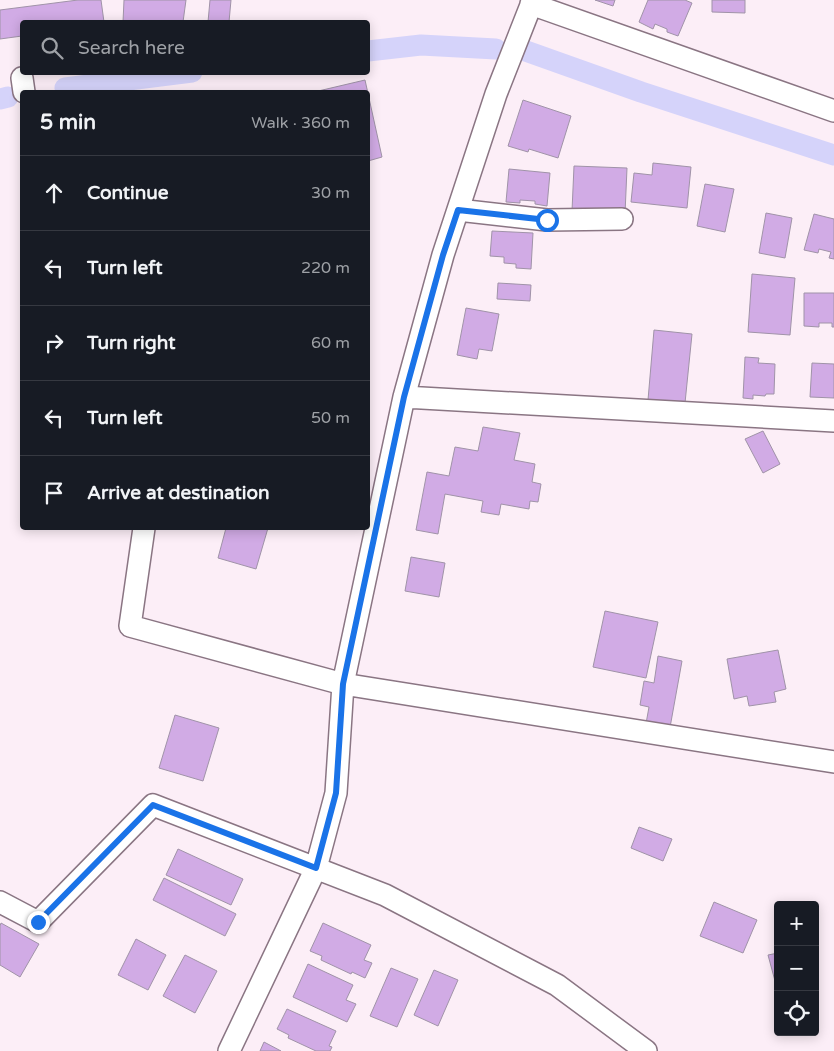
<!DOCTYPE html>
<html lang="en">
<head>
<meta charset="utf-8">
<style>
	body { margin:0; font-family:"Varela Round",sans-serif; background:#20242c; color:#f1f3f6 }
	.controls { position:absolute; right:15px; bottom:15px; display:grid; overflow:hidden; border-radius:5px; box-shadow:0 2px 12px #0003 }
	.controls button { width:45px; height:45px; display:grid; place-items:center; padding:0; border:0; border-bottom:1px solid #363941; background:#171b24; color:#f1f3f6; font:25px sans-serif }
	.stop { position:absolute; width:15px; height:15px; margin:-11px; border:4px solid #1a73e8; border-radius:50%; background:#fff }
	.stop.end { background:#1a73e8; border-color:#fff; box-shadow:0 1px 5px #0008 }
	.list { margin:0; padding:0; list-style:none }
	h2 { display:flex; justify-content:space-between; align-items:center; height:65px; margin:0; padding:0 20px; font-size:21px }
	h2 small { font-size:16px; font-weight:400; color:#9ea1a6 }
	.list li { display:grid; grid-template-columns:32px 1fr auto; gap:15px; align-items:center; box-sizing:border-box; height:75px; padding:0 20px; border-top:1px solid #363941 }
	.list b { display:block; font-size:19px; white-space:nowrap }
	.list em { font-size:16px; font-style:normal; color:#9ea1a6 }
	.icon { flex:none; width:28px; height:28px; fill:none; stroke:currentColor; stroke-width:2; stroke-linecap:round; stroke-linejoin:round }
	.map { position:relative; flex:none; width:834px; height:1051px; overflow:hidden }
	.search { position:absolute; background:#171b24; box-shadow:0 2px 12px #0003; left:20px; top:20px; width:350px; height:55px; display:flex; align-items:center; gap:12px; box-sizing:border-box; padding:0 18px; border-radius:5px; color:#9ea1a6; font-size:19px }
	.panel { position:absolute; background:#171b24; box-shadow:0 2px 12px #0003; left:20px; top:90px; width:350px; height:440px; border-radius:5px }
	.map>svg:first-child { display:block }
	.lines { fill:none; stroke-linecap:round; stroke-linejoin:round }
	.canal { stroke:#d5d3fa; stroke-width:21 }
	.building { fill:#d1abe5; stroke:#a093a8 }
	.minor-casing { stroke:#8a7583; stroke-width:24 }
	.minor { stroke:#fff; stroke-width:21 }
	.route { stroke:#1a73e8; stroke-width:6 }
</style>
</head>
<body>
<div class="map">
<svg width="834" height="1051" viewBox="0 0 834 1051">
	<rect width="100%" height="100%" fill="#fceef7"/>
	<g class="lines">
		<path class="canal" d="M 523,50 L 641,92 L 834,155
			M 368,51 L 421,45 L 496,49
			M 65,88 L 192,72
			M 0,99 L 8,97"/>
	</g>
	<path class="building" d="M 78,0 L 101,0 L 104,22 L 22,22 L 22,36 L 0,39 L 0,10 Z
		M 124,0 L 186,0 L 183,22 L 123,22 Z
		M 210,0 L 231,0 L 229,22 L 208,22 Z
		M 595,0 L 615,0 L 613,6 Z
		M 648,0 L 685,0 L 692,3 L 678,36 L 667,32 L 667,29 L 655,24 L 653,29 L 639,22 Z
		M 712,0 L 745,0 L 745,13 L 712,12 Z
		M 365,80 L 382,157 L 368,161 L 368,92 L 314,92 Z
		M 523,100 L 571,116 L 558,158 L 529,149 L 528,152 L 508,146 Z
		M 653,163 L 691,167 L 687,208 L 631,202 L 634,173 L 652,175 Z
		M 574,166 L 627,168 L 625,214 L 572,211 Z
		M 509,169 L 550,173 L 547,206 L 535,204 L 535,201 L 520,200 L 520,203 L 506,202 Z
		M 705,184 L 734,189 L 725,232 L 697,226 Z
		M 766,213 L 792,218 L 785,258 L 759,253 Z
		M 814,214 L 834,219 L 834,259 L 829,258 L 831,252 L 819,249 L 818,253 L 804,250 Z
		M 492,231 L 533,233 L 531,269 L 516,268 L 516,264 L 504,263 L 504,257 L 490,256 Z
		M 752,274 L 795,278 L 790,335 L 748,332 Z
		M 498,283 L 531,285 L 530,301 L 497,299 Z
		M 804,293 L 834,293 L 834,327 L 832,327 L 832,323 L 819,323 L 819,327 L 804,326 Z
		M 466,308 L 499,314 L 492,351 L 479,349 L 477,359 L 457,355 Z
		M 654,330 L 692,334 L 685,403 L 648,400 Z
		M 745,357 L 759,358 L 758,363 L 775,364 L 774,394 L 766,394 L 765,396 L 753,395 L 753,399 L 743,398 Z
		M 812,363 L 834,364 L 834,398 L 810,397 Z
		M 483,427 L 520,433 L 514,460 L 535,464 L 532,482 L 541,484 L 538,502 L 530,501 L 529,509 L 501,504 L 499,515 L 481,512 L 483,501 L 445,494 L 438,534 L 416,530 L 427,472 L 449,476 L 455,447 L 478,451 Z
		M 763,431 L 780,464 L 763,473 L 745,439 Z
		M 226,528 L 268,528 L 256,569 L 218,558 Z
		M 411,557 L 445,563 L 439,597 L 405,591 Z
		M 605,611 L 658,622 L 646,678 L 593,667 Z
		M 778,650 L 786,689 L 774,692 L 776,702 L 749,706 L 747,696 L 734,699 L 727,659 Z
		M 658,656 L 682,661 L 669,733 L 645,729 L 649,707 L 640,705 L 644,681 L 654,683 Z
		M 175,715 L 219,728 L 203,781 L 159,768 Z
		M 639,827 L 672,839 L 663,861 L 631,848 Z
		M 178,849 L 243,879 L 231,905 L 166,875 Z
		M 164,878 L 236,914 L 225,936 L 153,900 Z
		M 714,902 L 757,920 L 743,953 L 700,936 Z
		M 1,923 L 39,944 L 20,977 L 0,965 L 0,926 Z
		M 323,923 L 371,945 L 364,960 L 372,963 L 365,978 L 352,972 L 351,974 L 321,960 L 322,956 L 310,951 Z
		M 136,939 L 166,955 L 148,990 L 118,975 Z
		M 778,953 L 778,992 L 768,955 Z
		M 185,955 L 217,971 L 195,1013 L 163,996 Z
		M 308,964 L 353,985 L 346,1000 L 356,1004 L 347,1022 L 293,997 Z
		M 391,968 L 418,979 L 397,1027 L 370,1016 Z
		M 434,970 L 458,980 L 438,1026 L 414,1015 Z
		M 287,1009 L 336,1031 L 329,1046 L 332,1047 L 330,1051 L 316,1051 L 288,1038 L 289,1035 L 277,1029 Z
		M 264,1042 L 281,1051 L 260,1051 Z"/>
	<g class="lines">
		<defs>
			<path id="minor" d="M 531,4 L 834,111
				M 22,78 L 24,92
				M 458,210 L 547,220 L 622,219
				M 404,397 L 834,421
				M 144,528 L 130,626 L 343,684 L 834,762
				M 0,902 L 38,922 L 153,805 L 385,895 L 557,985 L 646,1051
				M 229,1051 L 316,868 L 336,793 L 343,684 L 404,397 L 443,255 L 496,94 L 533,0"/>
		</defs>
		<use href="#minor" class="minor-casing"/>
		<use href="#minor" class="minor"/>
	</g>
	<g class="lines">
		<path class="route" d="M 38,922 L 153,805 L 316,868 L 336,793 L 343,684 L 404,397 L 443,255 L 458,210 L 547,220"/>
	</g>
</svg>
<div class="controls">
<button>+</button>
<button>−</button>
<button><svg class="icon" aria-label="locate" viewBox="0 0 24 24"><circle cx="12" cy="12" r="6"/><path d="M12 2v4M12 18v4M2 12h4M18 12h4"/></svg></button>
</div>
<div class="stop" style="left:547px;top:220px"></div>
<div class="stop end" style="left:38px;top:922px"></div>
<div class="search"><svg class="icon" aria-label="search" viewBox="0 0 24 24"><circle cx="10" cy="10" r="6"/><path d="M15 15l6 6"/></svg>Search here</div>
<section class="panel">
<h2>5 min<small>Walk · 360 m</small></h2>
<ul class="list">
<li><svg class="icon" aria-label="ahead" viewBox="0 0 24 24"><path d="M12 20V5M6 11l6-6 6 6"/></svg><div><b>Continue</b></div><em>30 m</em></li>
<li><svg class="icon" aria-label="left" viewBox="0 0 24 24"><path d="M17 20v-9H6M10 6l-5 5 5 5"/></svg><div><b>Turn left</b></div><em>220 m</em></li>
<li><svg class="icon" aria-label="right" viewBox="0 0 24 24"><path d="M7 20v-9h11M14 6l5 5-5 5"/></svg><div><b>Turn right</b></div><em>60 m</em></li>
<li><svg class="icon" aria-label="left" viewBox="0 0 24 24"><path d="M17 20v-9H6M10 6l-5 5 5 5"/></svg><div><b>Turn left</b></div><em>50 m</em></li>
<li><svg class="icon" aria-label="arrive" viewBox="0 0 24 24"><path d="M6 21V4h12l-3 4 3 4H6"/></svg><div><b>Arrive at destination</b></div></li>
</ul>
</section>
</div>
</body>
</html>
